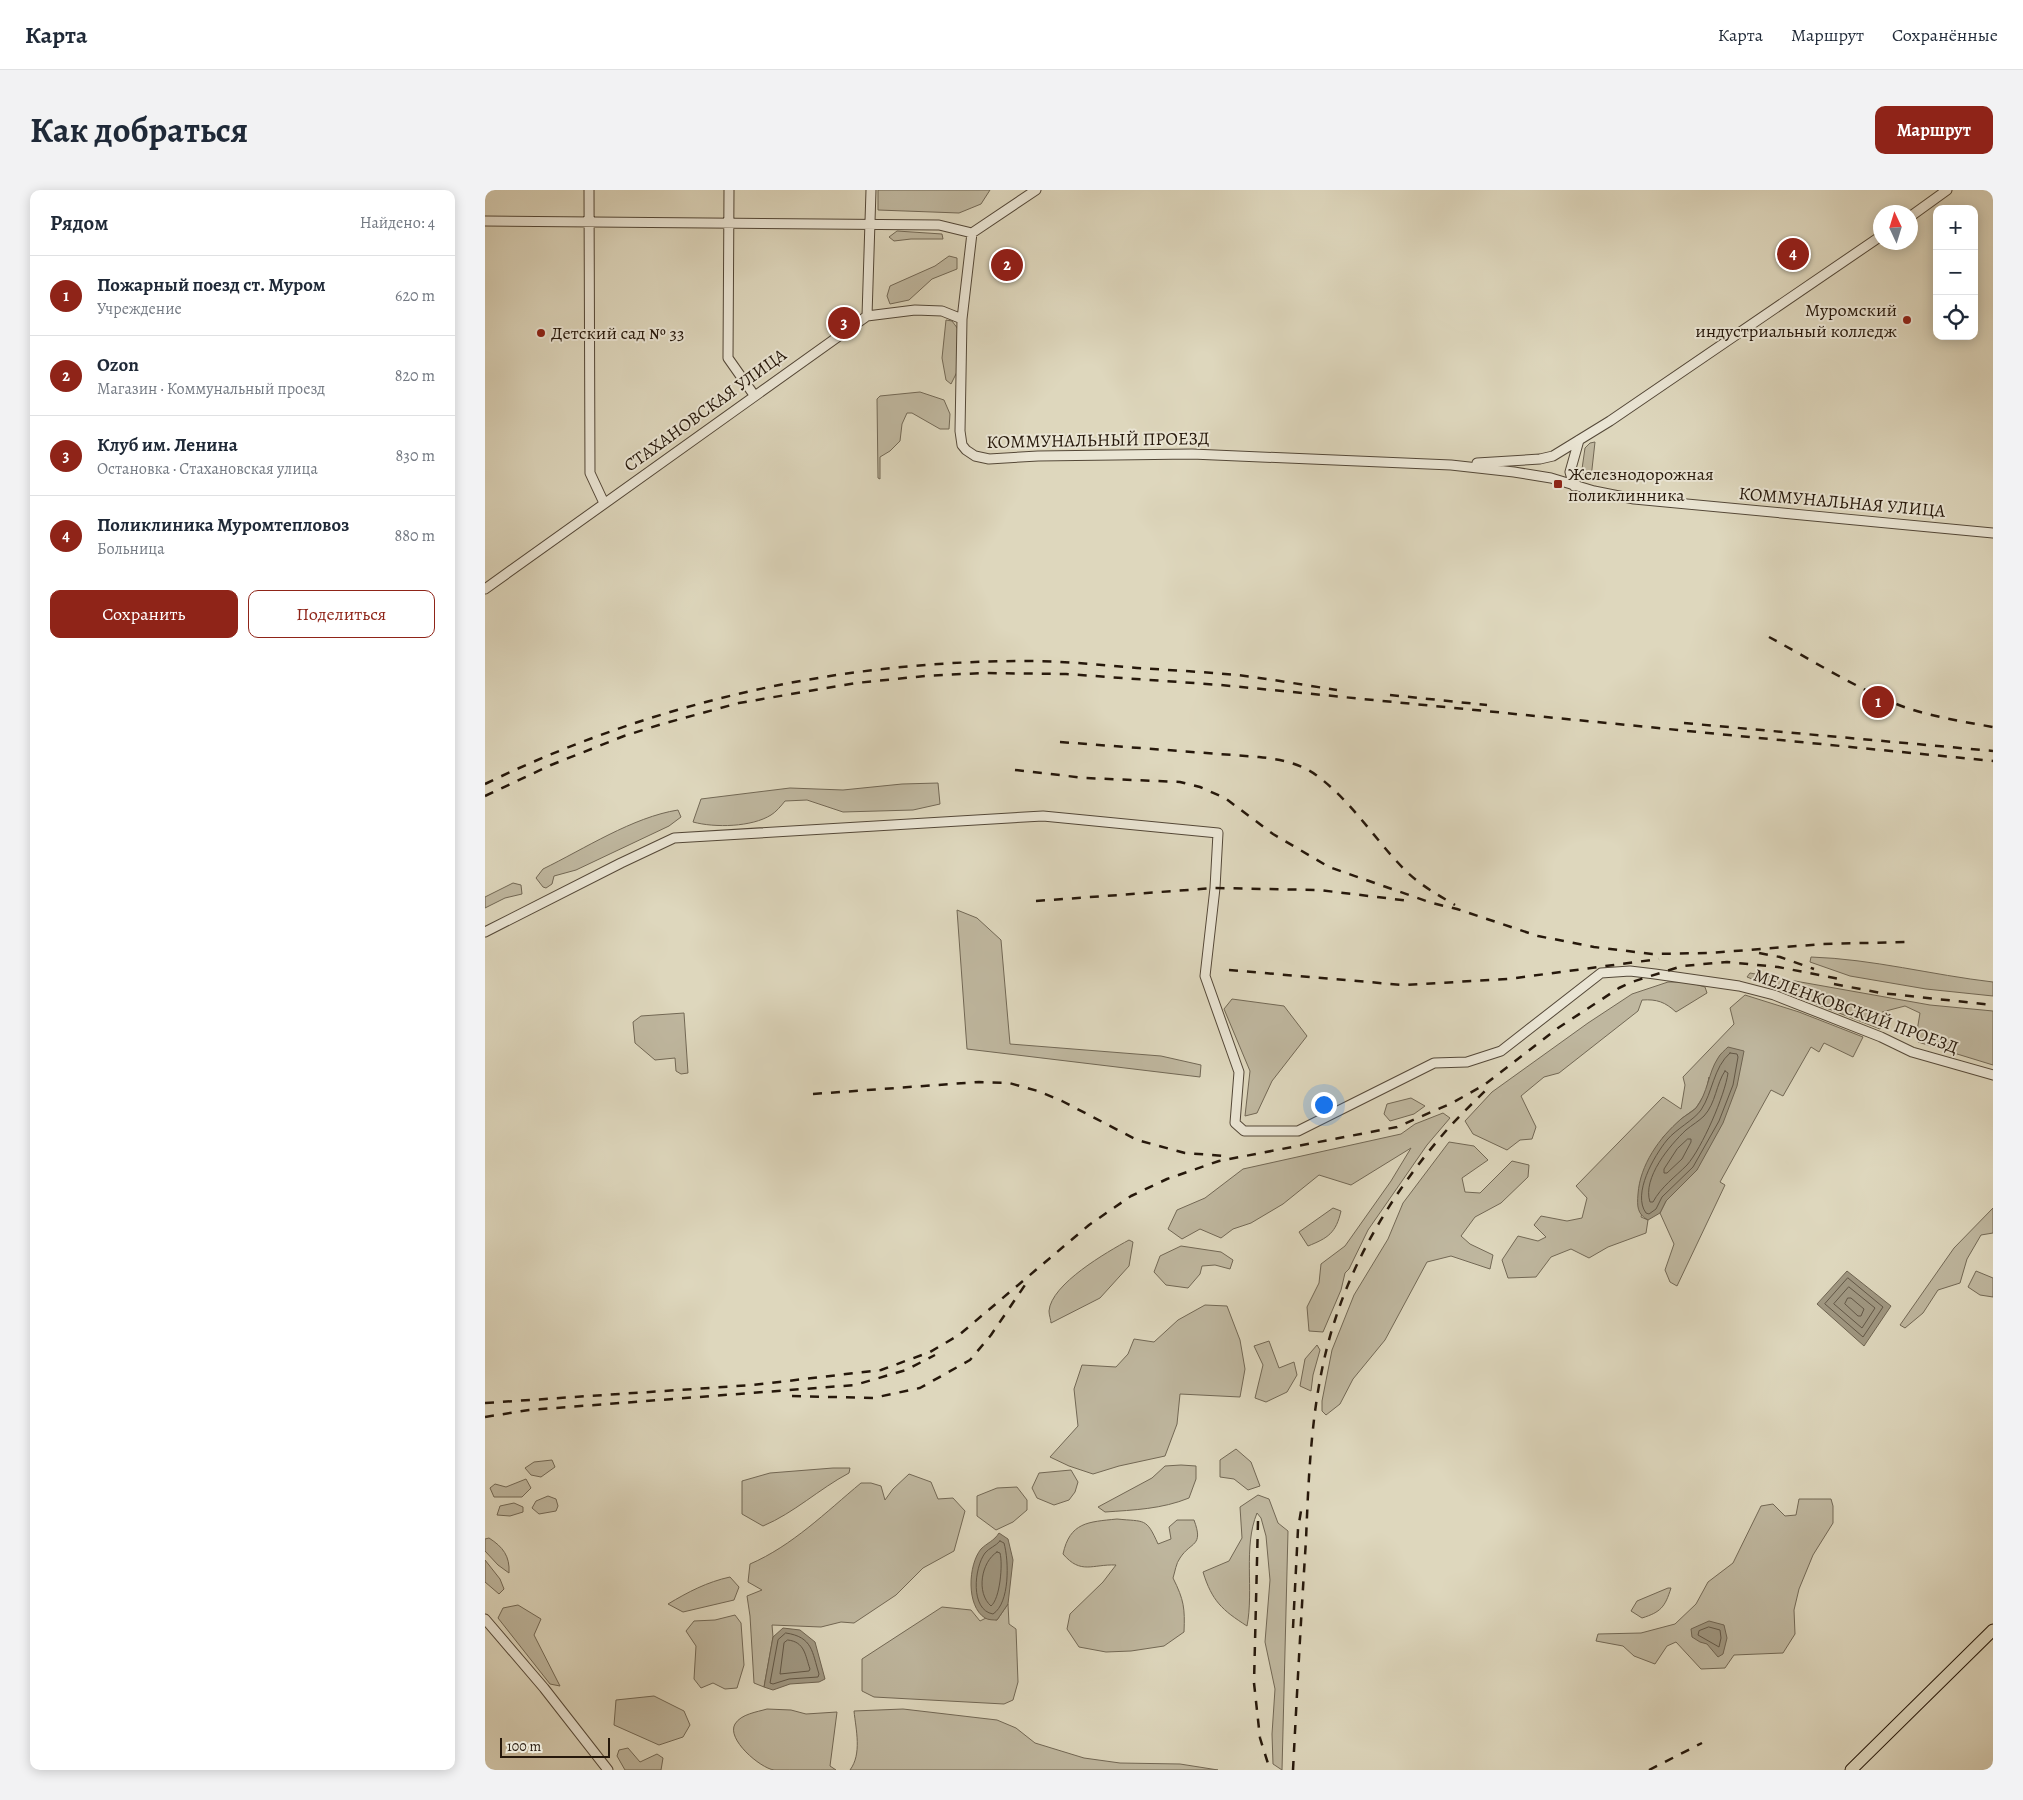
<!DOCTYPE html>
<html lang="ru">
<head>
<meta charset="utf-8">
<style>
	body { margin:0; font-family:Alegreya,serif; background:#f2f2f3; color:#1f2937 }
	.controls { position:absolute; right:15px; top:15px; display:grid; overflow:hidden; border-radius:10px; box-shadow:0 2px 12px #0003 }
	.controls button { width:45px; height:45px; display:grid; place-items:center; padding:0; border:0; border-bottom:1px solid #e0e1e3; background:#fff; color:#1f2937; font:25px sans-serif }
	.compass { position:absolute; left:1388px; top:15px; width:45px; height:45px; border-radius:50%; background:#fff; box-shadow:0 2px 12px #0003; rotate:356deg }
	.scale { position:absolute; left:15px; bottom:12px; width:110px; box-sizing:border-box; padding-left:5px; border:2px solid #26180b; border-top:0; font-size:14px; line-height:18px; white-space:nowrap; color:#26180b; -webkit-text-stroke:4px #eae5d4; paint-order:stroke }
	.you { position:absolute; left:838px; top:914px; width:18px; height:18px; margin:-12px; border:4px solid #fff; border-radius:50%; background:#1a73e8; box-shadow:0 0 0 8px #1a73e833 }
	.badge { display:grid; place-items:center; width:32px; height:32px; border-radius:50%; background:#8f2418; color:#fff; font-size:16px; font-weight:700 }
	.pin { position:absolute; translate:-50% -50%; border:2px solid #fff; box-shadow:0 1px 5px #0006 }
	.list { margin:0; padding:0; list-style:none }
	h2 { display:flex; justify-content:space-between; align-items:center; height:65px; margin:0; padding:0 20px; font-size:21px }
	h2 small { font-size:16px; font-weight:400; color:#747a83 }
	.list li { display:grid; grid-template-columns:32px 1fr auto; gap:15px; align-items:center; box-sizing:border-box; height:80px; padding:0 20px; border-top:1px solid #e0e1e3 }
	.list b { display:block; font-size:19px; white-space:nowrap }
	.list p { margin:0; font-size:16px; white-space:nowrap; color:#747a83 }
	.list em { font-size:16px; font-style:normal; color:#747a83 }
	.actions { display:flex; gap:10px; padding:15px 20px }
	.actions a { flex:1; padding:11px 0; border:1px solid #8f2418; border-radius:10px; text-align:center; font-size:18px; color:#8f2418 }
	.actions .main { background:#8f2418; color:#fff }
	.icon { flex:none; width:28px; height:28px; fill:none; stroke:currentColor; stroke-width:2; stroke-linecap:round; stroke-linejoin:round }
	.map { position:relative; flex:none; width:1508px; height:1580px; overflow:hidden; border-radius:10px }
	header { display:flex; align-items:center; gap:30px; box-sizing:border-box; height:70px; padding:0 25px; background:#fff; border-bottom:1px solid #e0e1e3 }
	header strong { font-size:24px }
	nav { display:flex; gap:28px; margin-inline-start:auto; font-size:18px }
	.intro { display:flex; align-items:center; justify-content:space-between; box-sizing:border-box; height:120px; padding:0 30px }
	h1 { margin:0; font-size:35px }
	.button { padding:12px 22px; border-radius:10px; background:#8f2418; color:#fff; font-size:18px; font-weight:700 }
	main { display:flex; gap:30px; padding:0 30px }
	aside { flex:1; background:#fff; border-radius:10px; box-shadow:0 2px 12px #0003 }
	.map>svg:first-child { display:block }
	.green { fill:#bfb79f; stroke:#726855 }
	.water { fill:#9f9680; stroke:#6f6451 }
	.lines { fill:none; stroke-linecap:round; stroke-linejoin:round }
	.shore { stroke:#625746; stroke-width:1 }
	.minor-casing { stroke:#544838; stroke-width:11 }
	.major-casing { stroke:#26180b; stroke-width:13 }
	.minor { stroke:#eae5d4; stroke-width:9 }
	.major { stroke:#ded7bd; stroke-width:11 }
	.rail { stroke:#26180b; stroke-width:2.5; stroke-dasharray:9 9; stroke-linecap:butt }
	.poi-dot { fill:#8f2418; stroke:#eae5d4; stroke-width:2 }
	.labels { text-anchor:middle; stroke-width:4; stroke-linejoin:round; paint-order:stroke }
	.poi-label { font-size:18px; fill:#26180b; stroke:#eae5d4; text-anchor:start }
	.street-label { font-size:18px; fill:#26180b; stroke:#eae5d4 }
</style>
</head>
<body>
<header>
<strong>Карта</strong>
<nav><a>Карта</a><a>Маршрут</a><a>Сохранённые</a></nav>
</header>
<div class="intro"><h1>Как добраться</h1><a class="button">Маршрут</a></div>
<main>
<aside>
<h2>Рядом<small>Найдено: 4</small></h2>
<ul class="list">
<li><span class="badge">1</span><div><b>Пожарный поезд ст. Муром</b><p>Учреждение</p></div><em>620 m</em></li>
<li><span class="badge">2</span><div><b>Ozon</b><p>Магазин · Коммунальный проезд</p></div><em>820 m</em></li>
<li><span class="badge">3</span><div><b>Клуб им. Ленина</b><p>Остановка · Стахановская улица</p></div><em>830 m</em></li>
<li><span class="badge">4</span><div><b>Поликлиника Муромтепловоз</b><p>Больница</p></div><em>880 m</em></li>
</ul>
<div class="actions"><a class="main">Сохранить</a><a>Поделиться</a></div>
</aside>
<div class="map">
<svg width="1508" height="1580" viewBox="0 0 1508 1580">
	<rect width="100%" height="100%" fill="#ded7bd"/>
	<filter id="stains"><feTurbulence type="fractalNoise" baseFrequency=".004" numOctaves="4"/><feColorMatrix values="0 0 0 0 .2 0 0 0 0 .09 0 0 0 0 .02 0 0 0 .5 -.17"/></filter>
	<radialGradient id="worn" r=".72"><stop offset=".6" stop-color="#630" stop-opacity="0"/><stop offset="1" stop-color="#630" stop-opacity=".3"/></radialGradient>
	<path class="green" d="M 393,0 L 505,0 L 496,14 L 474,23 L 393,20 Z
		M 412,41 L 457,44 L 458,49 L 426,49 L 409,51 L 404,47 Z
		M 464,66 L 472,68 L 472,79 L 447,89 L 424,110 L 405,114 L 402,106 L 405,96 L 450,76 Z
		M 461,130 L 467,131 L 473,139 L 472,182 L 466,194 L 461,190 L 457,168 Z
		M 435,202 L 459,210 L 465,224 L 464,239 L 455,239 L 427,223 L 422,223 L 417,234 L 415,251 L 405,261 L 395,267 L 395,289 L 393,288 L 392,209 L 395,206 Z
		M 1110,252 L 1106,288 L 1099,285 L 1097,279 L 1100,258 L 1105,253 Z
		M 453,593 L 455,614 L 428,620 L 358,622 L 322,610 L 300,611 C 296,616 291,622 286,625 C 267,637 230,638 208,632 L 216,609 L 305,598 L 358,600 L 417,594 Z
		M 193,620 L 196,627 L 184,636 L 91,680 L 69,686 L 67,694 L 61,698 L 58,697 L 51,688 L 58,679 C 99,659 148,627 193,620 Z
		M 28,693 L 36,695 L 37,704 L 20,708 L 0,718 L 0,707 Z
		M 472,720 L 492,728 L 516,750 L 525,854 L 676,866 L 716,875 L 715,887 L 482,859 Z
		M 1326,767 C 1388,769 1447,785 1508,792 L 1508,806 L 1441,799 L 1365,786 L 1325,772 Z
		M 1265,783 L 1445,815 L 1508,821 L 1508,875 L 1433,852 L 1432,841 L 1435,823 L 1420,816 L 1397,822 L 1400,833 L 1395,839 L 1262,787 Z
		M 1183,792 L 1203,792 L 1220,797 L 1222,803 L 1191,822 C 1180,812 1172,809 1157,810 L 1153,821 L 1074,883 L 1059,887 L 1036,906 L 1051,937 L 1047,949 L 1035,950 L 1022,960 L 988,944 L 980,931 L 1007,902 L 1103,833 L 1147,804 Z
		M 1260,805 L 1314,822 L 1378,847 L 1368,867 L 1339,853 L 1334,862 L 1326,857 L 1298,906 L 1286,900 L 1235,992 L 1240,995 L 1192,1096 L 1185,1092 L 1180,1080 L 1189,1054 L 1175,1023 L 1181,1011 L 1212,980 L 1224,887 L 1221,902 L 1211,918 L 1196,929 L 1178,947 L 1156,1027 L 1163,1030 L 1161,1043 L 1123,1057 L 1104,1068 L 1086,1059 L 1066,1067 L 1051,1087 L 1023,1088 L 1017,1070 L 1033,1046 L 1053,1051 L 1061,1047 L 1049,1035 L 1056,1026 L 1082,1031 L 1097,1028 L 1102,1008 L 1091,996 L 1178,907 L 1196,919 L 1200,895 L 1198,887 L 1249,834 L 1245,818 Z
		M 747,809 L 799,816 L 822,846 L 787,891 L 772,923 L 760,926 L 765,881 L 739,819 Z
		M 199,823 L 203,883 L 196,884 L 191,881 L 190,868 L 170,870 L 150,853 L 148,832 L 156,826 Z
		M 926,908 L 940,916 L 929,924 L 905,931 L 899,924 L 902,914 Z
		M 958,923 L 965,928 L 942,955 L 883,1040 L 864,1079 L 860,1083 L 856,1100 L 838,1142 L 824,1141 L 822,1117 L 834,1093 L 836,1074 L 860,1056 L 906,991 L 926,958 L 866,995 L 834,985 L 798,1014 L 766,1033 L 748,1039 L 736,1048 L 715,1039 L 697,1049 L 683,1039 L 692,1020 L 720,1008 L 758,979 L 916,944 L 930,934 Z
		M 964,952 L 989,956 L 1003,970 L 977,988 L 980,1002 L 995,1003 L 1027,971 L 1044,975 L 1043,987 L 1016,1013 L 990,1027 L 976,1046 L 985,1054 L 1008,1065 L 1005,1079 L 966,1066 L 942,1072 L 900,1150 L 868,1189 L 855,1214 L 841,1225 L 837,1221 L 837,1211 L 847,1160 L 869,1105 L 903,1049 L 918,1013 Z
		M 848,1018 L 856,1021 C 851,1043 843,1048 823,1056 L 814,1042 Z
		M 1508,1018 L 1508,1043 L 1496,1045 L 1482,1069 L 1475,1093 L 1453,1100 L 1438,1123 L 1420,1138 L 1415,1135 L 1469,1058 Z
		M 644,1050 L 648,1052 L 644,1076 L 615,1108 L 566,1133 C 566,1130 564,1125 564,1121 C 566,1094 622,1062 644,1050 Z
		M 696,1056 L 736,1062 L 748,1070 L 745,1079 L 730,1075 L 717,1076 L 715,1084 L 703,1098 L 681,1095 L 669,1082 L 675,1066 Z
		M 1491,1081 L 1508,1088 L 1508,1107 L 1495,1105 L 1483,1097 Z
		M 720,1115 L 742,1116 L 755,1150 L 760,1179 L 755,1207 L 695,1204 L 692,1234 L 680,1266 L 634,1276 L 608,1284 L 584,1276 L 565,1267 L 593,1236 L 589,1199 L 597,1175 L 631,1177 L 643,1164 L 649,1149 L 669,1152 L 693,1130 Z
		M 784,1151 L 794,1178 L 809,1172 L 812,1185 L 802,1202 L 781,1212 L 770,1208 L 778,1175 L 769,1156 Z
		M 832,1155 L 835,1160 L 828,1185 L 826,1201 L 815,1196 L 820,1169 Z
		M 751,1259 L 766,1272 L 775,1296 L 763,1300 L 749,1289 L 735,1287 L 735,1270 Z
		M 67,1270 L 70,1277 L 56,1287 L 46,1285 L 40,1278 L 49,1272 Z
		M 696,1275 L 711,1276 L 711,1289 L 704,1308 C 677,1319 649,1320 620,1322 L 613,1317 L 667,1288 L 680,1276 Z
		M 348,1278 L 365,1278 L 364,1283 C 334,1299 309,1323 278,1336 L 257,1324 L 257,1291 L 285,1283 Z
		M 586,1280 L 593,1292 L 590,1302 L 584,1310 L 569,1315 L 552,1308 L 547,1298 L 554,1283 Z
		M 424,1284 L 446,1292 L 453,1309 L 468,1308 L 480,1321 L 469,1361 L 438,1378 L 411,1405 L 369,1433 L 356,1432 L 336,1437 L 287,1435 L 288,1447 L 279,1497 L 269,1493 L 265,1426 L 262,1406 L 277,1400 L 263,1392 L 265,1374 C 307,1356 341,1322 376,1293 L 386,1293 L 396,1296 L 400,1310 L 408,1299 Z
		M 41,1289 L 46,1298 L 37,1307 L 9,1307 L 5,1298 L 10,1294 L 21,1297 Z
		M 532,1297 L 542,1310 L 542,1320 L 528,1332 L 511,1340 L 492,1326 L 492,1306 L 512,1298 Z
		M 773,1305 L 784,1309 L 793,1333 L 803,1341 L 797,1580 L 788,1574 L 787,1544 L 790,1499 L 780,1452 L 785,1390 L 781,1346 L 776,1328 L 772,1323 C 758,1357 769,1400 762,1436 C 737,1420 727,1411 718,1382 L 744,1371 L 757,1348 L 755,1317 Z
		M 63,1306 L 71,1309 L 73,1316 L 71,1321 L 54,1324 L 47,1318 L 51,1311 Z
		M 1314,1309 L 1346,1309 L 1348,1316 L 1348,1333 L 1328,1365 L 1314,1399 L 1309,1420 L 1310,1444 L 1298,1463 L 1249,1465 L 1240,1478 L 1216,1479 L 1191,1452 L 1182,1456 L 1170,1474 L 1149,1466 L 1138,1456 L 1111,1451 L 1113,1444 L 1156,1443 L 1190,1434 L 1211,1414 L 1223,1392 L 1248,1373 L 1276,1316 L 1288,1314 L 1300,1326 L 1311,1325 Z
		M 29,1313 L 38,1317 L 38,1322 L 25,1326 L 12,1325 L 15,1316 Z
		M 632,1329 C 660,1332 661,1327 673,1354 L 686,1349 L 684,1337 L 692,1330 L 709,1330 C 719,1357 706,1351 695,1368 C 691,1373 690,1382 688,1388 C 699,1410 700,1418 699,1442 L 679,1456 L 646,1461 L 621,1462 L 594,1457 L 582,1439 L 585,1424 L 618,1392 L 631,1375 C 607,1374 596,1385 578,1364 C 585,1332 603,1332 632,1329 Z
		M 4,1348 C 18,1357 25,1366 24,1383 L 13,1375 L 0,1361 L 0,1349 Z
		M 0,1370 L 15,1389 L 19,1399 L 14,1404 L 0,1392 Z
		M 245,1387 L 254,1397 L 249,1410 L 198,1422 L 183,1414 C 203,1402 222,1392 245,1387 Z
		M 1183,1398 L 1186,1398 C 1180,1417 1176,1422 1157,1428 L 1146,1421 L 1152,1411 Z
		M 523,1414 L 524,1434 L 531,1439 L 533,1492 L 528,1510 L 519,1514 L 389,1507 L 377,1501 L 377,1469 L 457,1417 L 486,1420 L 495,1431 L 501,1428 L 512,1430 Z
		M 33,1415 L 56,1429 L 49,1445 L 75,1496 L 65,1494 L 13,1428 L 18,1418 Z
		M 250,1425 L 256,1433 L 259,1475 L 252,1498 L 240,1499 L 228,1493 L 216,1498 L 209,1489 L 211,1456 L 201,1441 L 209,1431 L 230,1430 Z
		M 169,1506 L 199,1521 L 205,1535 L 198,1547 L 174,1555 L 129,1535 L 131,1510 Z
		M 282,1519 L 306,1520 L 321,1524 L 352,1522 L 345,1576 L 351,1580 C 331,1580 309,1580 289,1580 C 275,1578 241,1549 250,1534 C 256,1524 272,1522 282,1519 Z
		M 418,1519 L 512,1530 L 531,1538 L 550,1553 L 599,1568 L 635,1573 L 695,1574 L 733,1580 L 365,1580 C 377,1564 371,1540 369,1521 Z
		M 143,1558 L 155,1572 L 172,1564 L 178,1568 L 176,1580 L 140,1580 L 132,1566 L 134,1560 Z"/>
	<path class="water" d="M 1243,857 L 1259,861 L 1252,896 L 1238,933 L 1212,980 L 1181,1011 L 1175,1023 L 1163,1030 C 1152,1024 1152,1016 1153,1004 C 1155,975 1174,948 1196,929 C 1201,925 1207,922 1211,918 C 1223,903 1223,883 1233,868 C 1235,864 1240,860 1243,857 Z
		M 1362,1081 L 1406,1116 L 1379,1156 L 1332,1114 Z
		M 514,1343 L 523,1349 L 528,1370 L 523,1414 L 512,1430 C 509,1430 503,1430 500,1428 C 481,1416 483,1375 496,1359 C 502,1353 509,1351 514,1343 Z
		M 1224,1431 L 1239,1435 L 1242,1448 L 1238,1464 L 1233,1467 L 1222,1454 L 1215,1452 L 1207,1447 L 1206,1439 Z
		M 298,1438 L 315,1440 L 330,1452 L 340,1489 L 334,1492 L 305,1494 L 288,1500 L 279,1497 L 288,1447 Z"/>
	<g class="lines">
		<path class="shore" d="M 1245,863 L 1252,864 L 1253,867 L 1248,895 L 1234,931 L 1208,977 L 1177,1007 L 1171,1019 L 1164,1024 L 1161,1023 C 1147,1004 1169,966 1182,950 C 1191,939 1209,930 1216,920 C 1228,902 1228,878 1245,863 Z
			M 1240,881 L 1243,883 C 1240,905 1217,958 1202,975 C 1190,987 1176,997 1168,1012 L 1165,1012 C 1157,988 1185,955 1201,940 C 1207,935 1214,931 1219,926 C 1231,913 1231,894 1240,881 Z
			M 1203,949 L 1206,949 L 1206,952 L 1197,969 L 1182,983 L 1179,983 L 1179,979 L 1192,959 Z
			M 1363,1088 L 1398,1117 L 1378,1147 L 1340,1114 Z
			M 1364,1097 L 1390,1118 L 1377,1138 L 1349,1114 Z
			M 1363,1108 L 1366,1108 L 1379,1119 L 1376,1126 L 1373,1126 L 1360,1114 Z
			M 515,1351 L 519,1353 C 524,1371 525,1413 508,1424 C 485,1420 489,1378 500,1363 C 504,1358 511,1356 515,1351 Z
			M 512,1362 L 515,1363 C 518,1374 515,1409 506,1416 C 491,1403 496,1372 512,1362 Z
			M 1224,1437 L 1235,1440 L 1236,1448 L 1234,1457 L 1213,1445 L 1214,1441 Z
			M 301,1443 C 328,1447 327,1462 334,1484 L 333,1487 L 304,1489 L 288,1494 L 285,1493 L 293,1450 Z
			M 303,1450 C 320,1452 320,1465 325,1479 L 324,1481 L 295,1484 L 299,1453 Z"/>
		<defs>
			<path id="minor" d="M 104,0 L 105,283 L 119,313
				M 244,0 L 243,168 L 269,205
				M 1426,26 L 1462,0
				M 0,31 L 454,35 L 487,43 L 551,0
				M 487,43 L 477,129 L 475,241 L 477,255 L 481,260 L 490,266 L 504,269 L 553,266 L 707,264 L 966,275 L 1029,282 L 1066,288 L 1109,301 L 1149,309 L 1508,343
				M 382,126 L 386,0
				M 992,273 L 1055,269 L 1068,266 L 1125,231 L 1396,46
				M 1089,296 L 1085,282 L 1094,250
				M 0,399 L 382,126 L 430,120 L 457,121 L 477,129
				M 0,742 L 136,673 L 189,648 L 558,626 L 733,643 L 730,698 L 720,786 L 754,882 L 750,933 L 759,941 L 813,941 L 949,873 L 982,872 L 1016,861 L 1116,783 L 1145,781 L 1170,784 L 1254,796 L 1289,805 L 1396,847 L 1427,862 L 1508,885
				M 0,1429 L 59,1498 L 123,1580"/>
			<path id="major" d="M 1366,1580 L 1508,1440"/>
		</defs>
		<use href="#minor" class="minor-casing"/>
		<use href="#major" class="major-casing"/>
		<use href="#minor" class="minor"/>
		<use href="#major" class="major"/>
		<path class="rail" d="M 1284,447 C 1327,470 1377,502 1422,518 C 1450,527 1479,532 1508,537
			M 905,505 L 1002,515
			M 1199,533 L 1508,561
			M 575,552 L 774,567 C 793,569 815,573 831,585 C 868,612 891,652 923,683 C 937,696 953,705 970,715
			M 530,580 L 600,588 L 695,592 L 715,597 L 740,608 L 788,644 L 844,677 L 947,713 L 972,719 L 1053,746 L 1109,757 L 1167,764 L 1225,763 L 1338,754 L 1420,752
			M 0,594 C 171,511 353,471 542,471 C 579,471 615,475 652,478 C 685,480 719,482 752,485 C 785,489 819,495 852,500
			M 0,606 L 66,575 L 139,546 L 177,534 L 254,513 L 371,493 L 440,486 L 497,483 L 581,484 L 736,495 L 1508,571
			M 551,711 L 730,698 L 834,700 L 925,711
			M 1274,763 L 1295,767 L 1329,779
			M 744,780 L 918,795 L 1023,789 L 1174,769
			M 1349,794 L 1396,803 L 1508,815
			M 328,904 L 494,892 L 524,893 L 553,901 L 577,911 L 652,950 L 700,963 L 740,966
			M 307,1206 L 388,1208 L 435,1198 L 485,1170 L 506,1145 L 540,1095
			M 0,1213 L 268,1195 L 396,1180 L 445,1162 L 474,1145 L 604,1035 L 646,1006 L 682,989 L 734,971 L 912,937 L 967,913 L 999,895 L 1073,838 L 1134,798 L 1147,792 L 1197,776 L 1242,772 L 1293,777 L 1360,790
			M 0,1227 L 44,1220 L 370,1195 L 421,1180 L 450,1165
			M 773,1331 L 769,1493 L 775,1548 L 785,1580
			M 808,1438 L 813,1339 L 816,1321
			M 808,1580 C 812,1503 816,1427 821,1350 C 824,1276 827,1200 850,1130 C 872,1061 913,996 960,942 C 974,926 990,911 1005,896
			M 1164,1580 L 1217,1553"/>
	</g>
	<g class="poi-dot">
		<circle cx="1422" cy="130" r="5"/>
		<circle cx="56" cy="143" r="5"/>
		<rect x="1068" y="289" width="10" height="10" rx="2.5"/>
	</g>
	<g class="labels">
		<g class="poi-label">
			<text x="1412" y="126" text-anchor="end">Муромский<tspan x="1412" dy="21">индустриальный колледж</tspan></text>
			<text x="66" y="149">Детский сад № 33</text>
			<text x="1083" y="290">Железнодорожная<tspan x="1083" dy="21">поликлинника</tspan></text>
		</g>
		<g class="street-label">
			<text transform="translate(220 220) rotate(-36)" y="6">СТАХАНОВСКАЯ УЛИЦА</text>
			<text transform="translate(613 250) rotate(-1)" y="6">КОММУНАЛЬНЫЙ ПРОЕЗД</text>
			<text transform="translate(1357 312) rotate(5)" y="6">КОММУНАЛЬНАЯ УЛИЦА</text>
			<text transform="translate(1371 821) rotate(20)" y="6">МЕЛЕНКОВСКИЙ ПРОЕЗД</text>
		</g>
	</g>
	<rect width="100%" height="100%" filter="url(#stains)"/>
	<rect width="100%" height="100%" fill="url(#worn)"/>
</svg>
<div class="controls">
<button>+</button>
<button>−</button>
<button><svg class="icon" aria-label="locate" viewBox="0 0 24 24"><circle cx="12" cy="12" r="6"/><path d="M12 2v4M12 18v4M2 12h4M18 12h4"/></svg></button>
</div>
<svg class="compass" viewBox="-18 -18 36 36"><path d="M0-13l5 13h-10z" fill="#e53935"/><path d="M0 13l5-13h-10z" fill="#747a83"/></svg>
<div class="scale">100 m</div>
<div class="you"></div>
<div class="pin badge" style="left:1393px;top:512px">1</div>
<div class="pin badge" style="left:522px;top:75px">2</div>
<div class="pin badge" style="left:359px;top:133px">3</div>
<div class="pin badge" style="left:1308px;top:64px">4</div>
</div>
</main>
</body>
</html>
